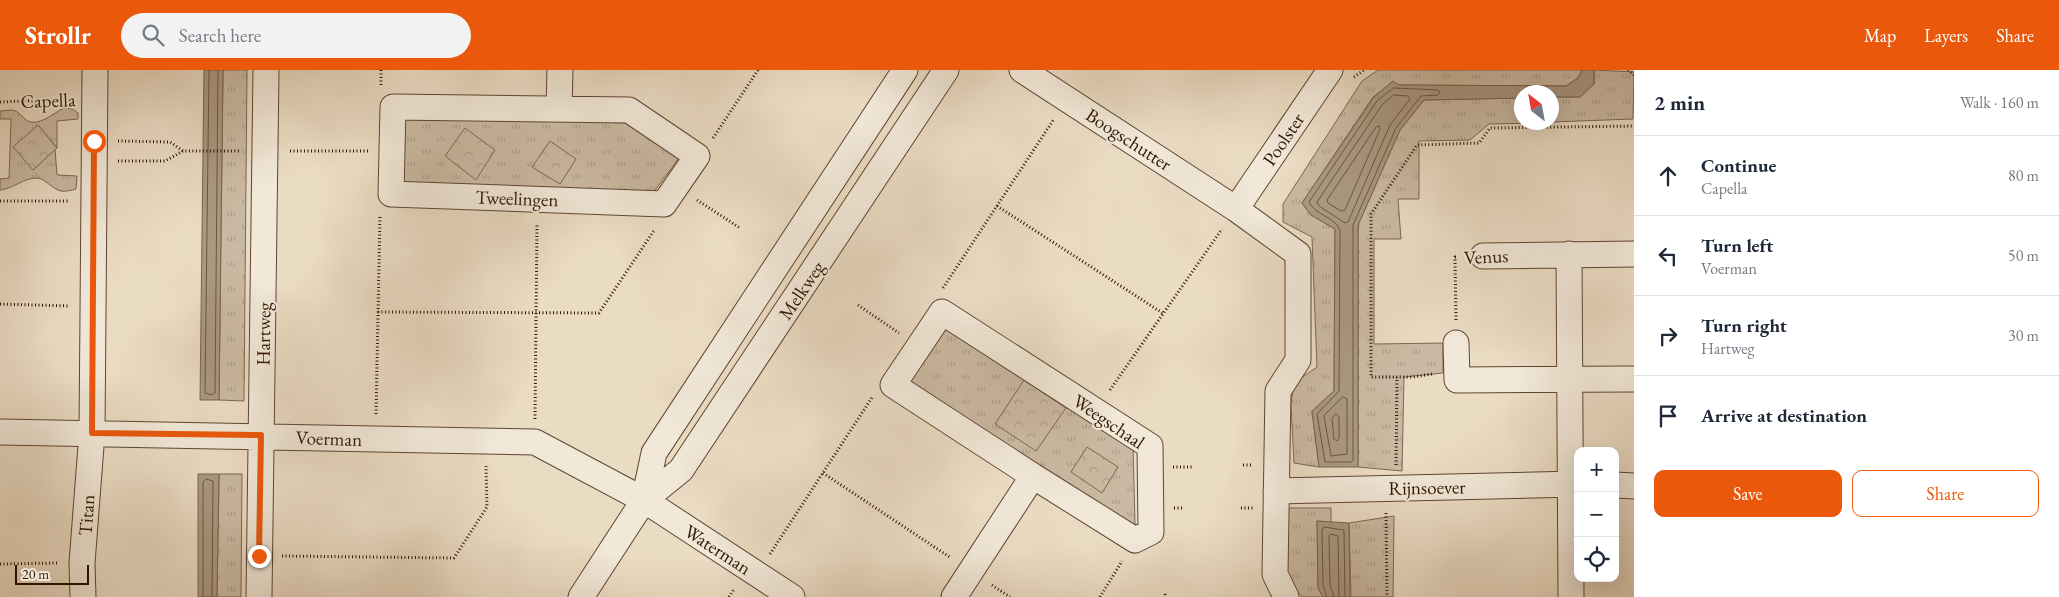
<!DOCTYPE html>
<html lang="en">
<head>
<meta charset="utf-8">
<style>
	body { margin:0; font-family:"EB Garamond",serif; background:#f2f2f3; color:#1f2937 }
	.controls { position:absolute; right:15px; bottom:15px; display:grid; overflow:hidden; border-radius:10px; box-shadow:0 5px 20px #0002 }
	.controls button { width:45px; height:45px; display:grid; place-items:center; padding:0; border:0; border-bottom:1px solid #e0e1e3; background:#fff; color:#1f2937; font:25px sans-serif }
	.compass { position:absolute; left:1514px; top:15px; width:45px; height:45px; border-radius:50%; background:#fff; box-shadow:0 5px 20px #0002; rotate:329deg }
	.scale { position:absolute; left:15px; bottom:12px; width:74px; box-sizing:border-box; padding-left:5px; border:2px solid #2f1500; border-top:0; font-size:14px; line-height:18px; white-space:nowrap; color:#2f1500; -webkit-text-stroke:4px #f1e8d8; paint-order:stroke }
	.stop { position:absolute; width:15px; height:15px; margin:-11px; border:4px solid #ea580c; border-radius:50%; background:#fff }
	.stop.end { background:#ea580c; border-color:#fff; box-shadow:0 1px 5px #0008 }
	.list { margin:0; padding:0; list-style:none }
	h2 { display:flex; justify-content:space-between; align-items:center; height:65px; margin:0; padding:0 20px; font-size:21px }
	h2 small { font-size:16px; font-weight:400; color:#747a83 }
	.list li { display:grid; grid-template-columns:32px 1fr auto; gap:15px; align-items:center; box-sizing:border-box; height:80px; padding:0 20px; border-top:1px solid #e0e1e3 }
	.list b { display:block; font-size:19px; white-space:nowrap }
	.list p { margin:0; font-size:16px; white-space:nowrap; color:#747a83 }
	.list em { font-size:16px; font-style:normal; color:#747a83 }
	.actions { display:flex; gap:10px; padding:15px 20px }
	.actions a { flex:1; padding:11px 0; border:1px solid #ea580c; border-radius:10px; text-align:center; font-size:18px; color:#ea580c }
	.actions .main { background:#ea580c; color:#fff }
	.icon { flex:none; width:28px; height:28px; fill:none; stroke:currentColor; stroke-width:2; stroke-linecap:round; stroke-linejoin:round }
	.map { position:relative; flex:none; width:1634px; height:527px; overflow:hidden }
	header { display:flex; align-items:center; gap:30px; box-sizing:border-box; height:70px; padding:0 25px; background:#ea580c; color:#fff }
	header strong { font-size:24px }
	nav { display:flex; gap:28px; margin-inline-start:auto; font-size:18px }
	.search { width:350px; height:45px; background:#f2f2f3; display:flex; align-items:center; gap:12px; box-sizing:border-box; padding:0 18px; border-radius:28px; color:#747a83; font-size:19px }
	main { display:flex }
	aside { flex:1; background:#fff }
	.map>svg:first-child { display:block }
	.grass { fill:url(#grass-tufts); stroke:#7c6751 }
	.forest { fill:url(#forest-crowns); stroke:#7c6751 }
	.water { fill:#aa9881; stroke:#79644d }
	.lines { fill:none; stroke-linecap:round; stroke-linejoin:round }
	.shore { stroke:#6c5640; stroke-width:1 }
	.street-casing { stroke:#5e4631; stroke-width:27 }
	.path { stroke:#2f1500; stroke-width:3; stroke-dasharray:1 2.5; stroke-linecap:butt }
	.street { stroke:#f1e8d8; stroke-width:25 }
	.route { stroke:#ea580c; stroke-width:6 }
	.labels { text-anchor:middle; stroke-width:4; stroke-linejoin:round; paint-order:stroke }
	.street-label { font-size:19px; fill:#2f1500; stroke:#f1e8d8 }
</style>
</head>
<body>
<header>
<strong>Strollr</strong>
<div class="search"><svg class="icon" aria-label="search" viewBox="0 0 24 24"><circle cx="10" cy="10" r="6"/><path d="M15 15l6 6"/></svg>Search here</div>
<nav><a>Map</a><a>Layers</a><a>Share</a></nav>
</header>
<main>
<div class="map">
<svg width="1634" height="527" viewBox="0 0 1634 527">
	<defs>
		<pattern id="grass-tufts" width="24" height="20" patternUnits="userSpaceOnUse" patternTransform="scale(1.25)"><rect width="24" height="20" fill="#cab9a2"/><path d="M3 7l-1-3M5 7V3M7 7l1-3M15 17l-1-3M17 17v-4M19 17l1-3" fill="none" stroke="#ae9e8a"/></pattern>
		<pattern id="forest-crowns" width="20" height="18" patternUnits="userSpaceOnUse" patternTransform="scale(1.25)"><rect width="20" height="18" fill="#cab9a2"/><path d="M2 6a3 3 0 1 1 6 0M12 15a3 3 0 1 1 6 0" fill="none" stroke="#ae9e8a"/></pattern>
	</defs>
	<rect width="100%" height="100%" fill="#eadbc3"/>
	<filter id="stains"><feTurbulence type="fractalNoise" baseFrequency=".004" numOctaves="4"/><feColorMatrix values="0 0 0 0 .2 0 0 0 0 .09 0 0 0 0 .02 0 0 0 .5 -.17"/></filter>
	<radialGradient id="worn" r=".72"><stop offset=".6" stop-color="#630" stop-opacity="0"/><stop offset="1" stop-color="#630" stop-opacity=".3"/></radialGradient>
	<path class="grass" d="M 223,0 L 247,0 L 244,331 L 219,330 Z
		M 1378,0 L 1582,0 L 1578,8 L 1566,16 L 1399,15 L 1393,12 L 1373,27 L 1302,133 L 1311,145 L 1335,159 L 1334,321 L 1312,341 L 1319,397 L 1294,393 L 1291,334 L 1294,313 L 1317,297 L 1312,167 L 1283,152 L 1283,134 L 1362,11 Z
		M 1594,0 L 1634,2 L 1633,49 L 1552,52 L 1552,27 L 1580,27 L 1594,14 Z
		M 1521,28 L 1522,52 L 1542,53 L 1489,54 L 1470,70 L 1419,71 L 1419,129 L 1398,129 L 1401,169 L 1374,169 L 1374,274 L 1443,273 L 1443,303 L 1404,307 L 1402,401 L 1358,397 L 1358,155 L 1400,60 L 1424,30 Z
		M 64,38 L 72,39 L 78,43 L 78,49 L 57,51 L 57,78 L 38,55 L 33,100 L 55,79 L 57,105 L 77,106 L 76,119 C 72,120 65,122 61,121 C 52,119 46,109 37,108 C 23,108 13,119 0,120 L 0,109 L 9,108 L 11,49 L 0,49 L 0,41 L 13,40 C 19,42 22,46 26,50 C 38,58 53,43 64,38 Z
		M 403,46 L 628,53 L 679,88 L 653,123 L 402,114 Z
		M 946,255 L 1133,377 L 1135,454 L 1130,458 L 908,311 Z
		M 219,404 L 242,404 L 241,527 L 217,527 Z
		M 1282,438 L 1331,438 L 1331,453 L 1317,451 L 1318,518 L 1323,527 L 1302,527 L 1283,506 Z
		M 1394,446 L 1393,527 L 1351,527 L 1349,453 Z"/>
	<path class="forest" d="M 38,55 L 57,78 L 33,100 L 13,77 Z
		M 465,58 L 495,80 L 476,110 L 445,86 Z
		M 550,71 L 576,89 L 560,114 L 532,97 Z
		M 1024,310 L 1066,338 L 1036,381 L 995,354 Z
		M 1087,377 L 1118,397 L 1102,423 L 1071,402 Z"/>
	<path class="water" d="M 204,0 L 223,0 L 219,330 L 200,330 Z
		M 1582,0 L 1594,0 L 1594,14 L 1580,27 L 1552,27 L 1552,22 L 1522,22 L 1521,28 L 1424,30 L 1400,60 L 1358,155 L 1358,397 L 1319,397 L 1312,341 L 1334,321 L 1335,159 L 1311,145 L 1302,133 L 1374,27 L 1393,11 L 1399,15 L 1566,16 L 1578,8 Z
		M 198,404 L 219,404 L 217,527 L 198,527 Z
		M 1317,451 L 1349,453 L 1350,527 L 1323,527 L 1318,518 Z"/>
	<g class="lines">
		<path class="shore" d="M 209,0 L 205,323 L 212,325 L 215,323 L 218,0
			M 1394,18 L 1438,20 L 1440,22 L 1438,25 L 1421,26 L 1396,58 L 1353,155 L 1353,390 L 1351,392 L 1325,392 L 1317,344 L 1339,321 L 1340,160 C 1335,147 1315,145 1309,132 L 1377,31 Z
			M 1394,25 L 1408,26 L 1410,29 L 1390,55 L 1348,152 L 1345,153 L 1319,136 L 1317,132 L 1382,35 Z
			M 1379,56 L 1380,59 L 1345,140 L 1341,141 L 1328,133 L 1327,130 L 1376,57 Z
			M 1343,327 L 1347,329 L 1347,384 L 1331,386 L 1324,346 Z
			M 1336,344 L 1339,347 L 1339,368 L 1337,371 L 1334,369 L 1332,349 Z
			M 203,527 L 203,412 L 206,409 L 213,411 L 212,527
			M 1327,527 L 1323,516 L 1322,460 L 1324,457 L 1344,460 L 1345,527
			M 1334,527 L 1330,515 L 1329,466 L 1331,464 L 1338,466 L 1339,527"/>
		<defs>
			<path id="street" d="M 905,0 L 654,383 L 644,430 L 681,400 L 946,0
				M 1022,0 L 1236,139 L 1298,184 L 1298,290 L 1278,321 L 1275,504 L 1286,527
				M 393,37 L 629,40 L 697,86 L 664,134 L 391,124 Z
				M 559,37 L 560,0
				M 1236,139 L 1330,0
				M 1569,184 L 1571,527
				M 1483,186 L 1634,184
				M 1456,273 L 1457,310 L 1634,309
				M 0,362 L 535,372 L 644,430 L 792,527
				M 1615,415 L 1634,416
				M 1276,421 L 1578,414
				M 83,527 L 82,493 L 92,363 L 95,0
				M 259,527 L 266,0
				M 581,527 L 644,430
				M 954,527 L 1033,406 L 893,315 L 942,242 L 1150,376 L 1151,462 L 1135,470 L 1033,406"/>
		</defs>
		<use href="#street" class="street-casing"/>
		<path class="path" d="M 381,0 L 381,16
			M 1628,0 L 1634,5
			M 1354,7 L 1364,0
			M 0,32 L 72,29
			M 713,68 L 758,0
			M 118,71 L 170,72 L 183,81
			M 290,81 L 369,81
			M 118,91 L 165,91 L 183,81 L 241,81
			M 697,130 L 740,158
			M 0,131 L 69,131
			M 997,136 L 1164,244
			M 943,218 L 1054,49
			M 0,234 L 69,236
			M 858,235 L 899,263
			M 378,242 L 599,243 L 655,159
			M 1456,250 L 1455,187 L 1458,187
			M 1432,304 L 1413,307 L 1371,307 L 1371,144 L 1417,75 L 1479,73 L 1490,58 L 1634,56
			M 1110,320 L 1222,159
			M 376,344 L 380,146
			M 535,349 L 537,153
			M 1243,395 L 1252,395
			M 1396,395 L 1397,307
			M 1173,397 L 1192,397
			M 823,403 L 951,488
			M 1174,438 L 1183,438
			M 1241,438 L 1253,438
			M 1386,443 L 1387,527
			M 770,484 L 873,326
			M 282,486 L 454,488 L 487,437 L 486,396
			M 0,494 L 57,493
			M 992,515 L 1010,527
			M 1165,524 L 1166,527
			M 729,527 L 734,519
			M 1100,527 L 1122,491"/>
		<use href="#street" class="street"/>
	</g>
	<g class="lines">
		<path class="route" d="M 94,71 L 92,363 L 261,365 L 259,486"/>
	</g>
	<g class="labels">
		<g class="street-label">
			<text transform="translate(48 30) rotate(-2)" y="7">Capella</text>
			<text transform="translate(1129 69) rotate(33)" y="7">Boogschutter</text>
			<text transform="translate(1283 69) rotate(-56)" y="7">Poolster</text>
			<text transform="translate(517 128) rotate(2)" y="7">Tweelingen</text>
			<text transform="translate(1486 186) rotate(-3)" y="7">Venus</text>
			<text transform="translate(801 220) rotate(-56)" y="7">Melkweg</text>
			<text transform="translate(263 264) rotate(-89)" y="7">Hartweg</text>
			<text transform="translate(1109 351) rotate(34)" y="7">Weegschaal</text>
			<text transform="translate(329 368) rotate(2)" y="7">Voerman</text>
			<text transform="translate(1427 417) rotate(-1)" y="7">Rijnsoever</text>
			<text transform="translate(86 445) rotate(-86)" y="7">Titan</text>
			<text transform="translate(718 479) rotate(33)" y="7">Waterman</text>
		</g>
	</g>
	<rect width="100%" height="100%" filter="url(#stains)"/>
	<rect width="100%" height="100%" fill="url(#worn)"/>
</svg>
<div class="controls">
<button>+</button>
<button>−</button>
<button><svg class="icon" aria-label="locate" viewBox="0 0 24 24"><circle cx="12" cy="12" r="6"/><path d="M12 2v4M12 18v4M2 12h4M18 12h4"/></svg></button>
</div>
<svg class="compass" viewBox="-18 -18 36 36"><path d="M0-13l5 13h-10z" fill="#e53935"/><path d="M0 13l5-13h-10z" fill="#747a83"/></svg>
<div class="scale">20 m</div>
<div class="stop" style="left:94px;top:71px"></div>
<div class="stop end" style="left:259px;top:486px"></div>
</div>
<aside>
<h2>2 min<small>Walk · 160 m</small></h2>
<ul class="list">
<li><svg class="icon" aria-label="ahead" viewBox="0 0 24 24"><path d="M12 20V5M6 11l6-6 6 6"/></svg><div><b>Continue</b><p>Capella</p></div><em>80 m</em></li>
<li><svg class="icon" aria-label="left" viewBox="0 0 24 24"><path d="M17 20v-9H6M10 6l-5 5 5 5"/></svg><div><b>Turn left</b><p>Voerman</p></div><em>50 m</em></li>
<li><svg class="icon" aria-label="right" viewBox="0 0 24 24"><path d="M7 20v-9h11M14 6l5 5-5 5"/></svg><div><b>Turn right</b><p>Hartweg</p></div><em>30 m</em></li>
<li><svg class="icon" aria-label="arrive" viewBox="0 0 24 24"><path d="M6 21V4h12l-3 4 3 4H6"/></svg><div><b>Arrive at destination</b></div></li>
</ul>
<div class="actions"><a class="main">Save</a><a>Share</a></div>
</aside>
</main>
</body>
</html>
